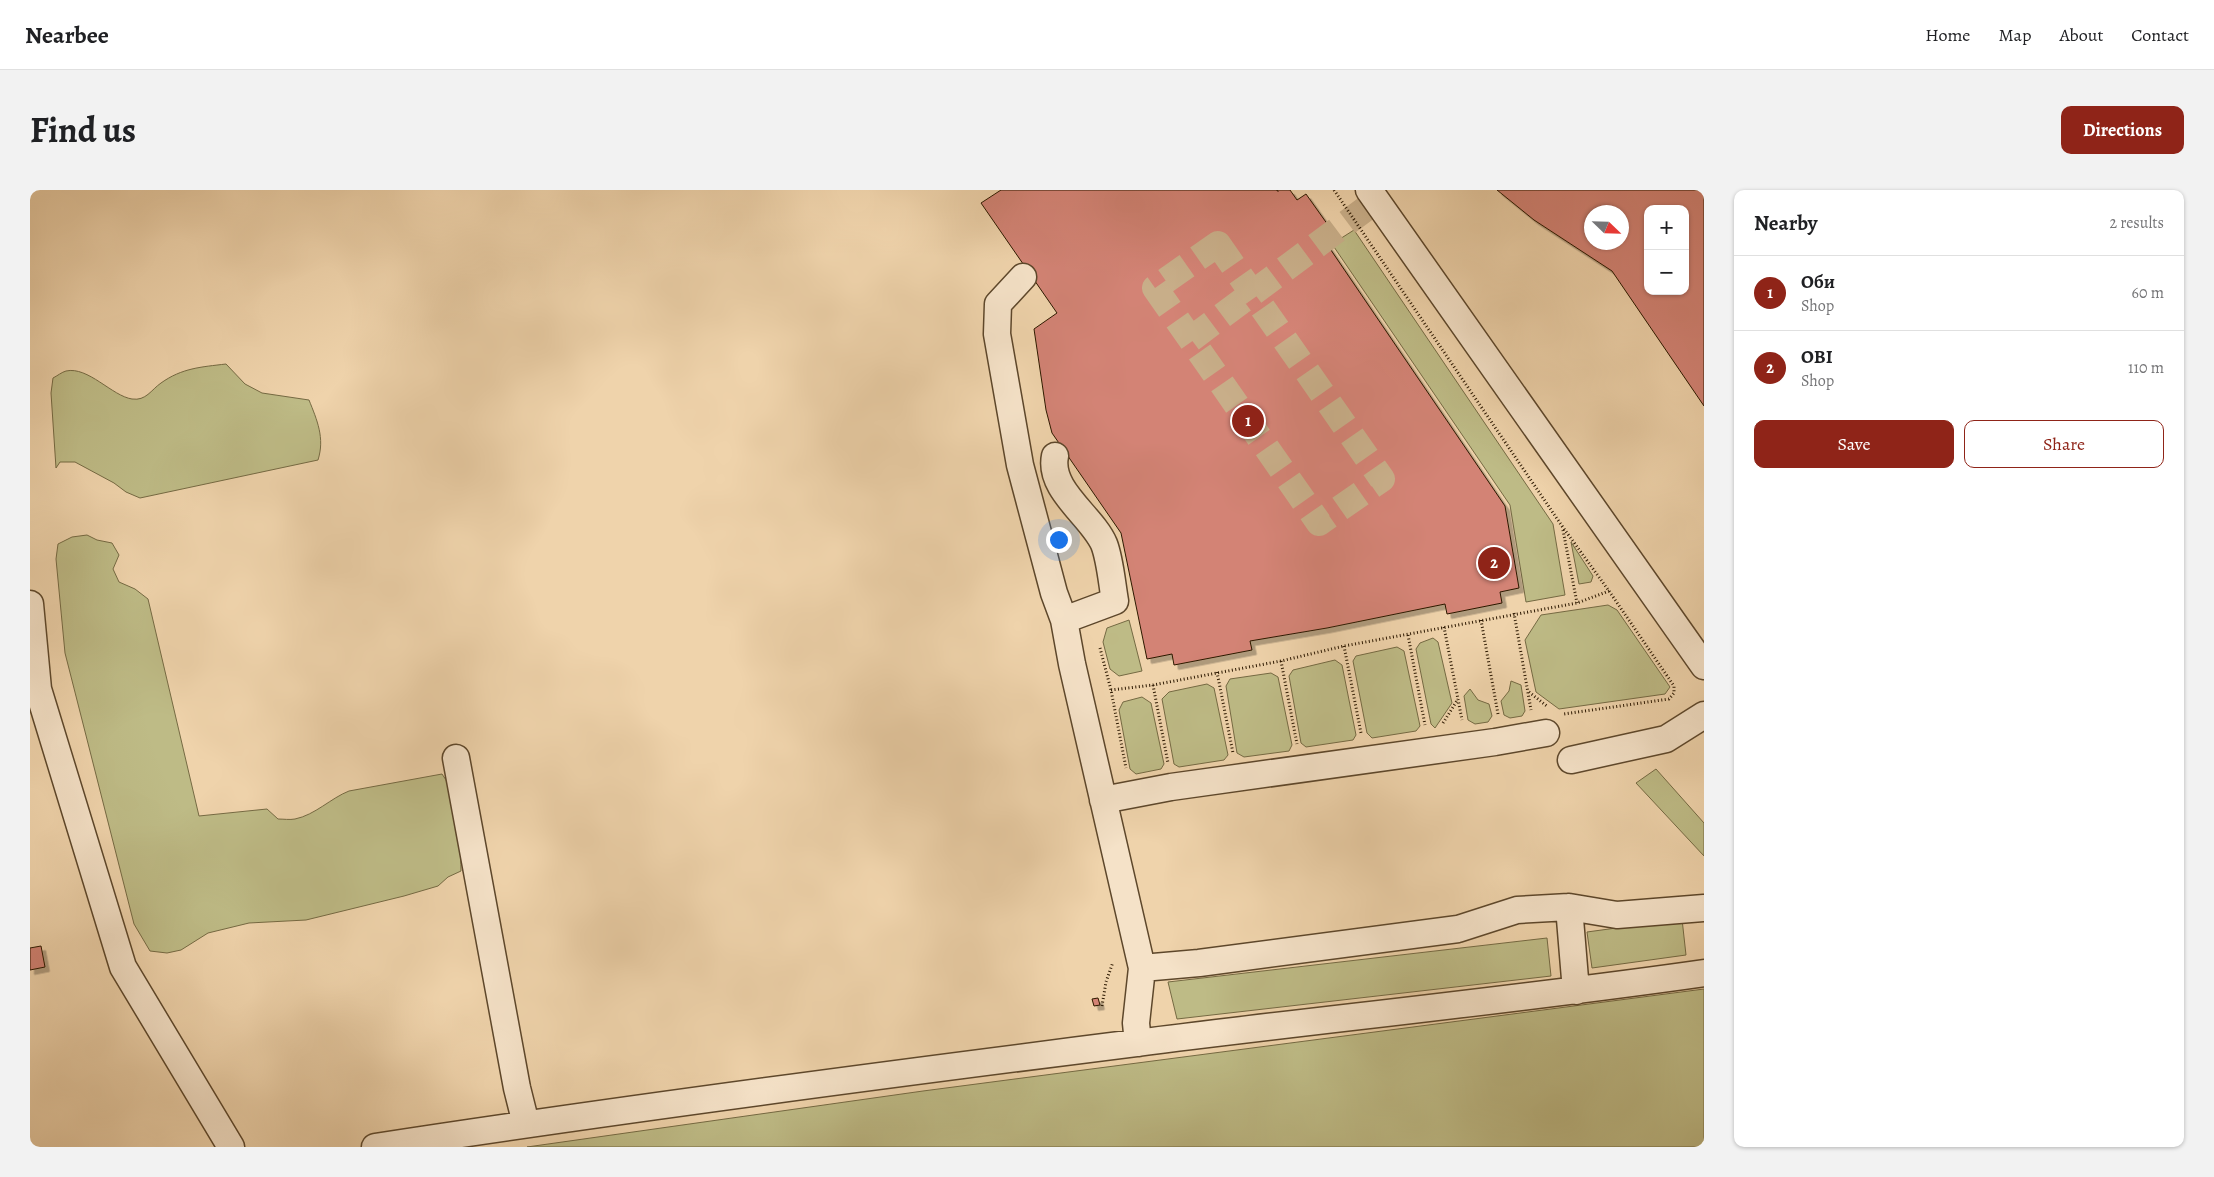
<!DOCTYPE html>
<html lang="en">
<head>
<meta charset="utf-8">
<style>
	body { margin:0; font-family:Alegreya,serif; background:#f2f2f2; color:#202124 }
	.controls { position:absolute; right:15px; top:15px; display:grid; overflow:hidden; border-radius:10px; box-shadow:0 1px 4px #0004 }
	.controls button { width:45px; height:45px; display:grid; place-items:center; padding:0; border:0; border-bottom:1px solid #e0e0e0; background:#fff; color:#202124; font:25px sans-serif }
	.compass { position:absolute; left:1554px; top:15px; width:45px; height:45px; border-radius:50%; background:#fff; box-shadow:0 1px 4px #0004; rotate:113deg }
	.you { position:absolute; left:1028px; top:349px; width:18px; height:18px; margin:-12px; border:4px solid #fff; border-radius:50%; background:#1a73e8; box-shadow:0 0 0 8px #1a73e833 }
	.badge { display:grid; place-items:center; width:32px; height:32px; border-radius:50%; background:#8f2418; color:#fff; font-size:16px; font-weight:700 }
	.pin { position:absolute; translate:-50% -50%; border:2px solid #fff; box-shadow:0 1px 5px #0006 }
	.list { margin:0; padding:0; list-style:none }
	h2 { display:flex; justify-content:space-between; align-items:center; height:65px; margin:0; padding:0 20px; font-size:21px }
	h2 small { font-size:16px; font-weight:400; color:#757577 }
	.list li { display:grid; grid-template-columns:32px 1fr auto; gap:15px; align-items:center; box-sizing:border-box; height:75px; padding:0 20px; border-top:1px solid #e0e0e0 }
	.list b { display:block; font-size:19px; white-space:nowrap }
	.list p { margin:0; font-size:16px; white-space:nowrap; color:#757577 }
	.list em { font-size:16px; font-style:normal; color:#757577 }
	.actions { display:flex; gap:10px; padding:15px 20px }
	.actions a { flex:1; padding:11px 0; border:1px solid #8f2418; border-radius:10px; text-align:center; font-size:18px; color:#8f2418 }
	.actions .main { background:#8f2418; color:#fff }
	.map { position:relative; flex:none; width:1674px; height:957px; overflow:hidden; border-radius:10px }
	header { display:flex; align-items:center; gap:30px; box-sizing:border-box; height:70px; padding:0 25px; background:#fff; border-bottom:1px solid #e0e0e0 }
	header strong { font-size:24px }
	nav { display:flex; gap:28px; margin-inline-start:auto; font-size:18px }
	.intro { display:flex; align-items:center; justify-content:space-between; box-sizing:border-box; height:120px; padding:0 30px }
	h1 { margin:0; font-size:35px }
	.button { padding:12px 22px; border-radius:10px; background:#8f2418; color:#fff; font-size:18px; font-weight:700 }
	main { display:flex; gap:30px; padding:0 30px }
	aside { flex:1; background:#fff; border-radius:10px; box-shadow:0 1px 4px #0004 }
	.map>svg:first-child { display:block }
	.green { fill:#bebb86; stroke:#756a43 }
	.building { fill:#d38374; stroke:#2c1800; fill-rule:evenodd; filter:url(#shadow) }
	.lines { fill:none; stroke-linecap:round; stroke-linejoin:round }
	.minor-tunnel { stroke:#c8ae89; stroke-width:26; stroke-dasharray:26 13; stroke-linecap:butt }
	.minor-casing { stroke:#5d472b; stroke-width:29 }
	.path { stroke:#2c1800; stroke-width:3; stroke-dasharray:1 2.5; stroke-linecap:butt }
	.minor { stroke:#f5e2c8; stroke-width:26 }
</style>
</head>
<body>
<header>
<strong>Nearbee</strong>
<nav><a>Home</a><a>Map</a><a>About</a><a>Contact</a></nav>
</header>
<div class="intro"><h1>Find us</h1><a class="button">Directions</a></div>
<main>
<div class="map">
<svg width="1674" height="957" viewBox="0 0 1674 957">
	<defs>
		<filter id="shadow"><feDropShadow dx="4.5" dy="4.5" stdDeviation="0" flood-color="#0004"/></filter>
	</defs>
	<rect width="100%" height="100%" fill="#efd3ab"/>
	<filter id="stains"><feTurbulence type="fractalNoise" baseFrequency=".004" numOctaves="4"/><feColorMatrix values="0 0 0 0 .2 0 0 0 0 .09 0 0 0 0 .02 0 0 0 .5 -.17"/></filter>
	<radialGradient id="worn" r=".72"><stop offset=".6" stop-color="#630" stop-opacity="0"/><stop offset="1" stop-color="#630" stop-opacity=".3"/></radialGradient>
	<path class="green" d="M 1324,40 L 1523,334 L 1535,405 L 1496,412 L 1480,315 L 1302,54 Z
		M 196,174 L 215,194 L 232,203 L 279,210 C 287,230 295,248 288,270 L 110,308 L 96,302 L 84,293 L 45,272 L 30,272 L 26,278 L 21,203 L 23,188 C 27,186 32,182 36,181 C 58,176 82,206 102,209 C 116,211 121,200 131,193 C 152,178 171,177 196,174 Z
		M 57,345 L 67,350 L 82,353 L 89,365 L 83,379 L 89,392 L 105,399 L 118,409 L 169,626 L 237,619 L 248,629 C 253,629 260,630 265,629 C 285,625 301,608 319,601 L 412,584 C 433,613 430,646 431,681 L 418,687 L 408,696 L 374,706 L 276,730 L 219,733 L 178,743 L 151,760 L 137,763 L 120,761 L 104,734 L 35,463 L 26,369 L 28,354 L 42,347 Z
		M 1541,352 L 1563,386 L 1561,392 L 1549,394 Z
		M 1578,415 L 1587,420 L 1640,497 L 1635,504 L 1529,519 L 1506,502 L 1495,450 L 1511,425 Z
		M 1099,430 L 1112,481 L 1089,486 L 1080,479 L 1073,452 L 1077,438 Z
		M 1403,448 L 1408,452 L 1422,513 L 1405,538 L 1401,534 L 1386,459 L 1390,453 Z
		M 1367,457 L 1374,461 L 1390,536 L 1386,541 L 1342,548 L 1337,543 L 1323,471 L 1326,466 Z
		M 1305,470 L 1312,475 L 1326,545 L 1323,550 L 1276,557 L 1271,553 L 1259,486 L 1263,480 Z
		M 1241,483 L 1248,487 L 1262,555 L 1259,561 L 1214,567 L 1207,563 L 1196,496 L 1200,489 Z
		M 1481,491 L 1491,495 L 1495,521 L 1492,526 L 1480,528 L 1474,525 L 1471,511 L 1479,501 Z
		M 1177,494 L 1184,498 L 1198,565 L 1194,570 L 1149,577 L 1144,574 L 1132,509 L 1139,502 Z
		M 1440,499 L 1448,510 L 1459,514 L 1462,526 L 1458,532 L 1445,534 L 1438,530 L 1434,506 Z
		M 1112,507 L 1121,513 L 1134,574 L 1131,579 L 1106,584 L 1100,579 L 1089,520 L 1093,512 Z
		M 1626,579 L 1674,633 L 1674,666 L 1606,593 Z
		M 1652,729 L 1656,765 L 1562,778 L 1557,742 Z
		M 1517,748 L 1521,786 L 1147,829 L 1138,792 Z
		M 1674,799 L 1674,957 L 497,957 L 893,901 Z"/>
	<path class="building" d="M 971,0 L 1260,0 L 1267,10 L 1276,4 L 1298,35 L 1288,41 L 1475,316 L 1489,398 L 1470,402 L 1472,413 L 1417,424 L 1415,414 L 1297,438 L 1220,451 L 1222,460 L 1144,475 L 1142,464 L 1117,469 L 1091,343 L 1022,243 L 1016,220 L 1004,139 L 1027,123 L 951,13 Z
		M 1467,0 L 1674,0 L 1674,216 L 1582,81 L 1504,30 ZM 1618,19 L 1655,19 L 1655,101 L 1618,101 ZM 1562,22 L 1592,22 L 1592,52 L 1562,52 Z
		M 11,756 L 15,777 L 0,780 L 0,758 Z
		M 1068,808 L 1070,815 L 1064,816 L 1062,809 Z"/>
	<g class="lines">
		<path class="minor-tunnel" d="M 1188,54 L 1352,289 L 1289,333 L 1125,98 Z
			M 1161,149 L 1346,11"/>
		<defs>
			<path id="minor" d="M 1339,0 L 1674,476
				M 993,87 L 968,114 L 967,144 L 990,275 L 1024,403 L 1034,430
				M 1025,266 C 1018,300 1062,326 1074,354 C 1080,369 1082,394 1085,411 L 1034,430 L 1042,474 L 1112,778 L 1106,833 L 1108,853
				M 0,414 L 8,499 L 93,777 L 201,957
				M 426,568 L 487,898 L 496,934
				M 1541,570 L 1636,549 L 1674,525
				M 1073,610 L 1141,597 L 1465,552 L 1516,543
				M 1539,717 L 1546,801
				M 1112,778 L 1169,773 L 1428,739 L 1487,720 L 1539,717 L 1587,725 L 1674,718
				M 345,957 C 598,918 852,885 1106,853 C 1295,829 1485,810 1674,783"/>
		</defs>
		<use href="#minor" class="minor-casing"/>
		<path class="path" d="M 1304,0 L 1532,336 L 1579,401 L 1644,496 L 1644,503 L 1639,509 L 1534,524
			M 1247,1 L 1248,0
			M 1533,340 L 1547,413
			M 1484,423 L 1501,520
			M 1451,430 L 1468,524
			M 1414,437 L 1432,530
			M 1378,445 L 1395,535
			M 1314,456 L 1331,543
			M 1070,458 L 1081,500 L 1096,578
			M 1251,471 L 1267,554
			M 1187,482 L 1203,563
			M 1123,495 L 1138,573
			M 1081,500 L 1123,495 L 1251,471 L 1314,456 L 1547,413 L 1579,401
			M 1499,502 L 1518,517
			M 1413,533 L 1428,509
			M 1072,816 L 1076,792 L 1083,772"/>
		<use href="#minor" class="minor"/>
	</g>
	<rect width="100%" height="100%" filter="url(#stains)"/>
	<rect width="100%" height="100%" fill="url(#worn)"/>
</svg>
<div class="controls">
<button>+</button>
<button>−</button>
</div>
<svg class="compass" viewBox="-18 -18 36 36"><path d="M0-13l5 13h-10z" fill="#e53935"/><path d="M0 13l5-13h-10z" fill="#757577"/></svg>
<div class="you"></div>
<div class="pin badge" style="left:1218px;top:231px">1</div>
<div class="pin badge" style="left:1464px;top:373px">2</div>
</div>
<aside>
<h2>Nearby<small>2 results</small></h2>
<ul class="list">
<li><span class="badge">1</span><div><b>Оби</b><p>Shop</p></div><em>60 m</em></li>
<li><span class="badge">2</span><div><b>OBI</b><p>Shop</p></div><em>110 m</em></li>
</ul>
<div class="actions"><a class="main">Save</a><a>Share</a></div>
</aside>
</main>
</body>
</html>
